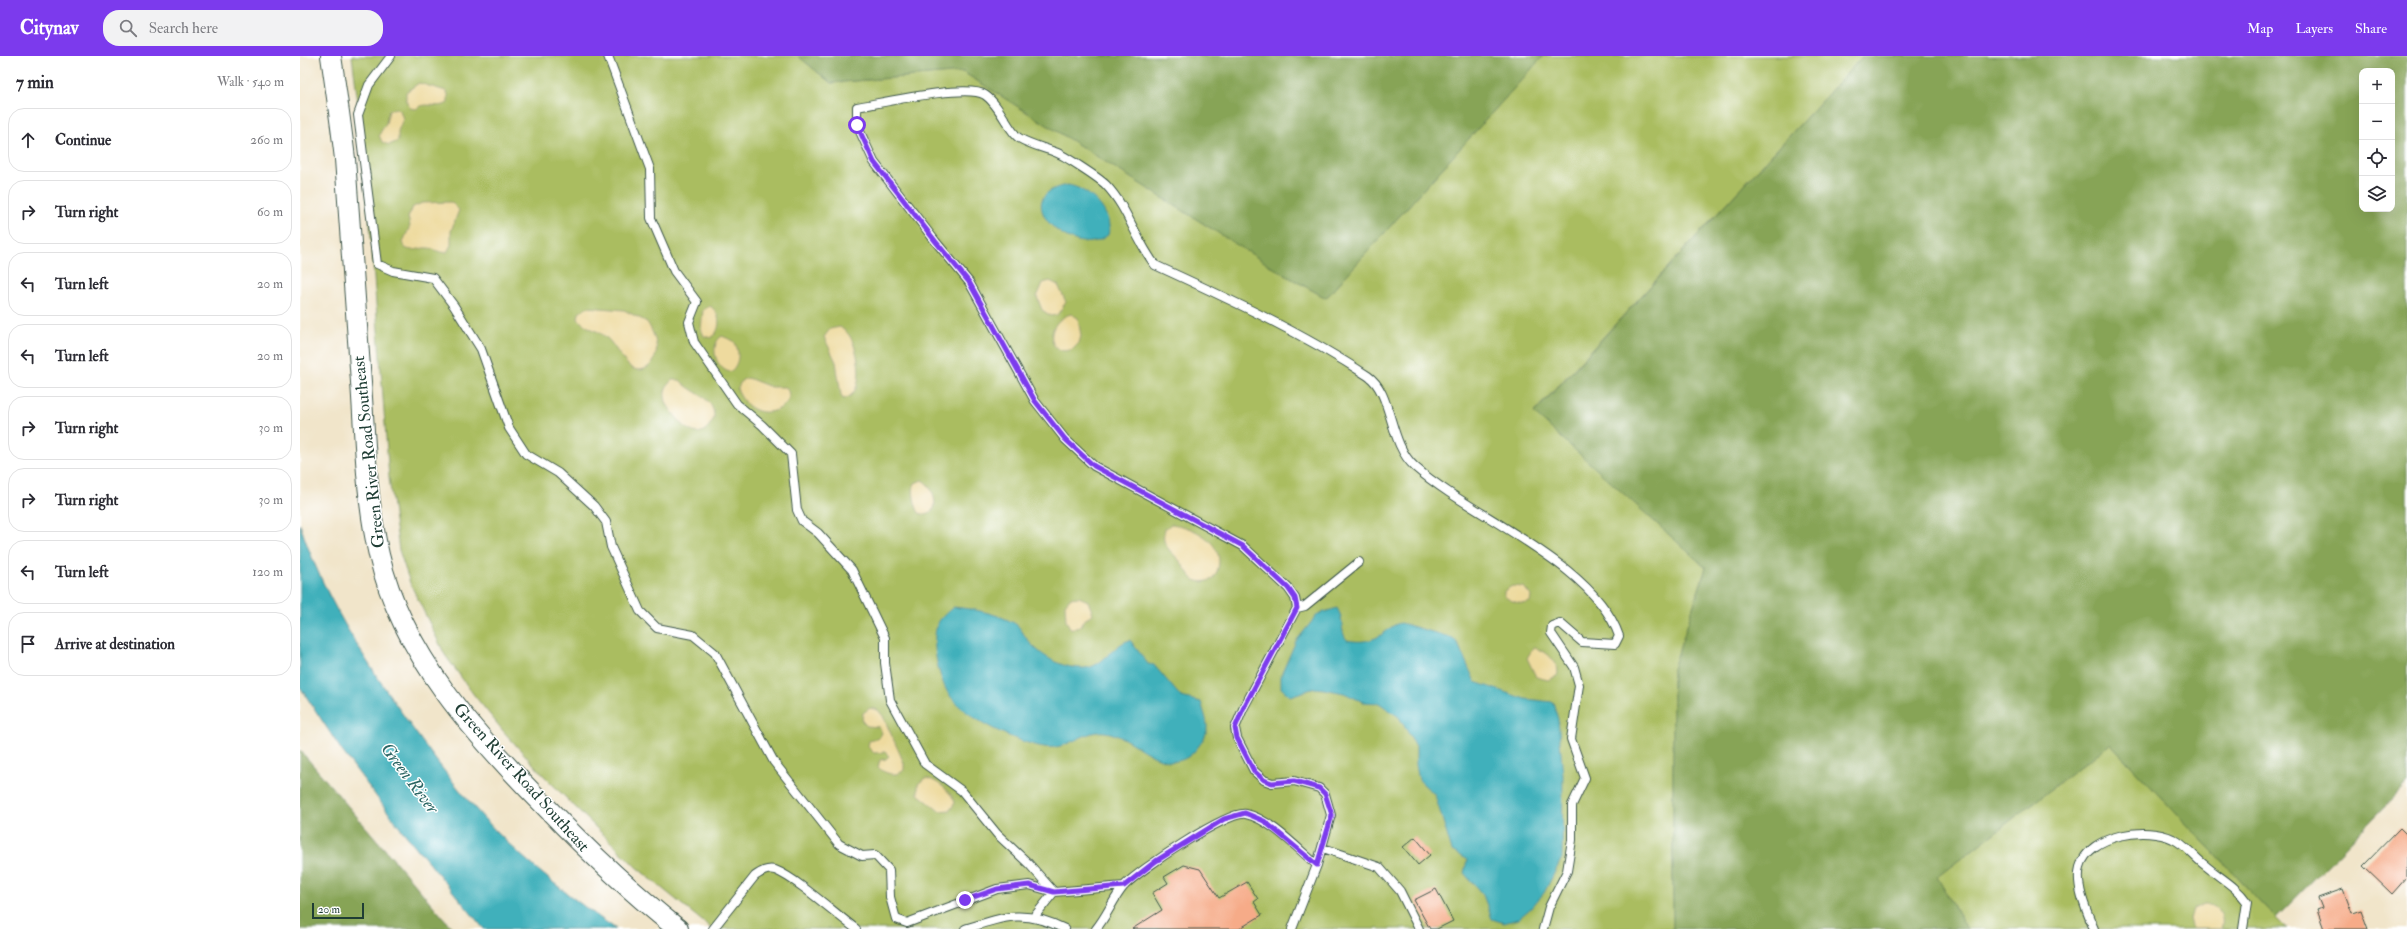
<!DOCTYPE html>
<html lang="en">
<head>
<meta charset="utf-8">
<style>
	body { margin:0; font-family:"IM FELL Double Pica",serif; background:#f2f2f3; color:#2b2b33 }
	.controls { position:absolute; right:12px; top:12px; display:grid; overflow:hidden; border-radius:8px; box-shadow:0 4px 16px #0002 }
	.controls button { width:36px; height:36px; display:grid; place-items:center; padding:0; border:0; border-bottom:1px solid #e1e1e2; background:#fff; color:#2b2b33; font:20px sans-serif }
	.scale { position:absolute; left:12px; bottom:10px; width:52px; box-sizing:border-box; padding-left:4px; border:2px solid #1f3d34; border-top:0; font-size:11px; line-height:14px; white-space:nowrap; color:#1f3d34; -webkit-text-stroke:3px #fff; paint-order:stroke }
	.stop { position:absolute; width:12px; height:12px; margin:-9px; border:3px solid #7c3aed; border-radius:50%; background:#fff }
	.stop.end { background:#7c3aed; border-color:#fff; box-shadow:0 1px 4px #0008 }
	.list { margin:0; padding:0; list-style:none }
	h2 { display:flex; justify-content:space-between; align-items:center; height:52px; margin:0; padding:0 16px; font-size:17px }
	h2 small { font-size:13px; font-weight:400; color:#7c7c81 }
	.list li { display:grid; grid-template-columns:26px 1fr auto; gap:12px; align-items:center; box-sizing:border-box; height:64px; margin:0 8px 8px; padding:0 8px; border:1px solid #e1e1e2; border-radius:16px }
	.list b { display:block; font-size:15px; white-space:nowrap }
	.list em { font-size:13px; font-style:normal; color:#7c7c81 }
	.icon { flex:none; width:22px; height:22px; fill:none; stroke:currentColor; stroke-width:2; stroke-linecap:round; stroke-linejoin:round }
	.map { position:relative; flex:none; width:2107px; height:873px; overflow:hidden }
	header { display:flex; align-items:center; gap:24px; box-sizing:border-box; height:56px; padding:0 20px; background:#7c3aed; color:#fff }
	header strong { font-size:19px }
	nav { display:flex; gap:22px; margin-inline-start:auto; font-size:14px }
	.search { width:280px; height:36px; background:#f2f2f3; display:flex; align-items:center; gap:10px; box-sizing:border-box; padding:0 14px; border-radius:16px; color:#7c7c81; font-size:15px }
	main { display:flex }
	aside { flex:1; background:#fff }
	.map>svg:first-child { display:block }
	.green { fill:#aabd61; stroke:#647d4a }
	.forest { fill:#87a457; stroke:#537046; fill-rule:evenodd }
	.sand { fill:#eeda9e; stroke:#868c69 }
	.water { fill:#41b0bb; stroke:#307678 }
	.building { fill:#f6ab88 }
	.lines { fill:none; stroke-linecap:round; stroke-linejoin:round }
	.service-casing { stroke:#3e564a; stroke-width:10 }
	.tertiary-casing { stroke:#3e564a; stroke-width:22 }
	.service { stroke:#fff; stroke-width:8 }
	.tertiary { stroke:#fff; stroke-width:20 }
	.route { stroke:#7c3aed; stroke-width:5 }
	.labels { text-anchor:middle; stroke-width:3; stroke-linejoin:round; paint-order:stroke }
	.street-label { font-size:17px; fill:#1f3d34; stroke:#fff }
	.water-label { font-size:18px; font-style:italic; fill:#2b6563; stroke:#fff }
</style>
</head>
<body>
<header>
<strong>Citynav</strong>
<div class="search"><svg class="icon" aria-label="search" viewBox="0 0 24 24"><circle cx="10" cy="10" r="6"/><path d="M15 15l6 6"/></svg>Search here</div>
<nav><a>Map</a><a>Layers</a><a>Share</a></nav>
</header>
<main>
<aside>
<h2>7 min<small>Walk · 540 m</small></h2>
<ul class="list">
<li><svg class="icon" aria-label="ahead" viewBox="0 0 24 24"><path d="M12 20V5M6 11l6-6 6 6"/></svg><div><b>Continue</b></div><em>260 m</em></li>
<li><svg class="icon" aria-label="right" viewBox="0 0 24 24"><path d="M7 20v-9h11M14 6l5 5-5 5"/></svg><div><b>Turn right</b></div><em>60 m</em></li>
<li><svg class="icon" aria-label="left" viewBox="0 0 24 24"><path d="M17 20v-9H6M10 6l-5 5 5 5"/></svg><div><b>Turn left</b></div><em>20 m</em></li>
<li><svg class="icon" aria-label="left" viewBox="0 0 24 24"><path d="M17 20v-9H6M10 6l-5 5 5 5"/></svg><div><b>Turn left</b></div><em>20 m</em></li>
<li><svg class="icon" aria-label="right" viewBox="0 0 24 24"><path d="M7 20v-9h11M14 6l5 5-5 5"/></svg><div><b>Turn right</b></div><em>30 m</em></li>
<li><svg class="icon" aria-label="right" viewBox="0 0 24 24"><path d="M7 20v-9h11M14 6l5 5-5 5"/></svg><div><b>Turn right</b></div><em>30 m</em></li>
<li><svg class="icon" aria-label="left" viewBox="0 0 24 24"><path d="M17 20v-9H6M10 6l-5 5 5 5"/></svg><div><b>Turn left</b></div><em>120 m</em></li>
<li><svg class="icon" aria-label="arrive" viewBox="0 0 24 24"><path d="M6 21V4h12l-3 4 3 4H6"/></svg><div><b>Arrive at destination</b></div></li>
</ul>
</aside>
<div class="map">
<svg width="2107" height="873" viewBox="0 0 2107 873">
	<rect width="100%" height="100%" fill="#fff"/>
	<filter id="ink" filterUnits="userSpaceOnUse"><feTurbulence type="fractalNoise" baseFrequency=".025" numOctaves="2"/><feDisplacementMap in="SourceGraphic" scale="8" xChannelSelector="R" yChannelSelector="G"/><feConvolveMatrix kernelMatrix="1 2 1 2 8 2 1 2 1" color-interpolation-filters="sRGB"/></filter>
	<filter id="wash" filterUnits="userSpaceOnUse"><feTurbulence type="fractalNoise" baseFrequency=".012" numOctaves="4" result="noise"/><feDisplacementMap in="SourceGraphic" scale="16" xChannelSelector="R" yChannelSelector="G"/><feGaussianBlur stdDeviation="0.9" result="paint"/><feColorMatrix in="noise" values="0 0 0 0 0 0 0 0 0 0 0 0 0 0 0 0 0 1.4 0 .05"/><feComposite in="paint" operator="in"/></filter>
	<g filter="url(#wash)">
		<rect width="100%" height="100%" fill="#f1e5ca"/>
		<path class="green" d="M 52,0 L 498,0 L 531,27 L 663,16 L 985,219 L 1026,242 L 1243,0 L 1563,0 L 1234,356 L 1406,512 L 1373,613 L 1373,873 L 412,873 L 336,811 L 245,721 L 204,676 L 174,639 L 145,599 L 110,527 L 99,494 L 89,422 L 65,101 Z
			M 1810,688 L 1976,862 L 1987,873 L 1667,873 L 1637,821 Z"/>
		<path class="forest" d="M 498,0 L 1243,0 L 1026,242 L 985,219 L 663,16 L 531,27 Z
			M 1563,0 L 2107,0 L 2107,728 L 1976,862 L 1810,688 L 1637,821 L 1667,873 L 1373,873 L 1373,613 L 1406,512 L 1234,357 ZM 2062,15 L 2092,15 L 2092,153 L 2062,153 Z
			M 0,694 L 153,873 L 0,873 Z"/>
		<path class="sand" d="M 119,27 L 146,35 L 148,38 L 148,47 C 138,54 126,44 116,53 L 110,52 L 106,45 L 106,36 Z
			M 96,52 L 100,54 L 103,63 L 98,75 L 98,85 L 89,89 L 82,86 L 79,79 L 86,67 L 89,54 Z
			M 151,146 L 159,154 L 151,175 L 151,189 L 147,196 C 139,198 135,192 128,192 C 119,191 115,197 105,192 L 103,186 L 110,170 L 108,161 L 113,151 L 122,147 Z
			M 750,225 L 758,229 L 766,246 L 757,259 L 751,260 L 742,254 L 737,241 L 743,227 Z
			M 410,250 C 421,257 422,274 411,282 L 404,280 L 401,273 L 403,254 Z
			M 287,251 L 324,254 L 347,266 C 351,272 355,281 356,288 C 359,301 349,318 334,313 C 324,309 316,291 308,283 C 299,274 287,273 278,263 L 279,257 Z
			M 771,258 L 778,262 L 781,280 L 779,287 L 773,293 C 747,303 743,266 771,258 Z
			M 540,271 C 543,273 547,276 549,279 C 559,293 567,339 543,343 L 541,339 L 536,306 L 524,281 L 530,273 Z
			M 422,280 L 434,285 C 440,295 440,308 430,316 C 415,313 409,288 422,280 Z
			M 448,322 L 471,331 L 485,331 C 503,349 454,376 437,333 L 442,324 Z
			M 372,324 L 380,324 C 391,338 415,340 414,362 C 402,385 390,378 377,362 C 372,356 365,348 365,340 C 364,334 367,329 372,324 Z
			M 622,424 C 631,429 637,443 634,453 L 626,459 L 619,457 C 615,451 611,433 615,427 Z
			M 871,468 C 898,471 933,492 913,523 C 891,532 890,517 879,504 C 870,494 860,489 865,473 Z
			M 1212,530 L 1224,531 L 1231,540 L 1230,546 C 1223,550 1210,545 1204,540 L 1204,535 Z
			M 779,541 L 788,545 L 793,558 L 783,565 L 780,571 L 771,573 L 766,565 L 765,548 L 770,542 Z
			M 1233,592 C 1244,592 1262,608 1257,620 L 1248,624 L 1236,621 L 1227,602 Z
			M 570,652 L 578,654 L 583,660 L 604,707 L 604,714 C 597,721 584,718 578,711 L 580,704 L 586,703 L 589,700 L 585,696 L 574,697 L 568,691 L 569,685 L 579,682 L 582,677 L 579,671 L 567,670 L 562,665 L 563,657 Z
			M 625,722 C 636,723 653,737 655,747 L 650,754 L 639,755 L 618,738 L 618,728 Z
			M 1904,848 C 1917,848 1926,860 1921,873 L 1893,873 L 1890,863 L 1893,853 Z"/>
		<path class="water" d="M 768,129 C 788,132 815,157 808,179 C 805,181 801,184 797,185 C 763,196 708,138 768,129 Z
			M 0,468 C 18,526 50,580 84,631 C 118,681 153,730 195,774 C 231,811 274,844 316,873 L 184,873 L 100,772 L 42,695 L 0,631 Z
			M 653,551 C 674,553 696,557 714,567 C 720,570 724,579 727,583 C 740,600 761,612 782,612 C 803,613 811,589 830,584 L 848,608 L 854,609 L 881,641 L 901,646 C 907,667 912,673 898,691 C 869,729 836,680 805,676 C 784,673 768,695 744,691 C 715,686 664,662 648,637 C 638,620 630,585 638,567 C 641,561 648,556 653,551 Z
			M 1037,552 C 1045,565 1039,574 1047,584 C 1061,587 1073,585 1084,577 C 1090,573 1093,568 1101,567 L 1153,582 L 1158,588 L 1175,626 L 1225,643 L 1253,646 L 1258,663 L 1263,719 L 1262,802 L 1244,837 L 1230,853 L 1218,863 L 1204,867 L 1192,863 L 1183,839 L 1164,817 L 1167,804 L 1152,795 L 1135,739 L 1119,724 L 1116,709 L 1116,690 L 1099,661 L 1079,647 L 1063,646 L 1044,637 L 1024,633 L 1015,632 L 990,640 L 981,632 L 981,619 L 996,585 L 1018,558 Z"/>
		<g id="blocks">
			<path class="building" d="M 2100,772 L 2107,779 L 2107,821 L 2092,838 L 2063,810 Z
				M 1115,781 L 1130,799 L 1118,809 L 1103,791 Z
				M 884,809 L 900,813 L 919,842 L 947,826 L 958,843 L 954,846 L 962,859 L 939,873 L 832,873 L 862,854 L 852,837 L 868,827 L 864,821 Z
				M 1136,833 L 1153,865 L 1137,873 L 1130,873 L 1114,844 Z
				M 2043,833 L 2052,857 L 2061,854 L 2068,873 L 2024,873 L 2017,854 L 2022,852 L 2018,842 Z"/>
		</g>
	</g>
	<g filter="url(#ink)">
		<use href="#blocks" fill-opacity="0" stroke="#3e564a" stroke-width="1"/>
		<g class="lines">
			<defs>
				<path id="service" d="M 91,0 L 69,29 L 58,59 L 77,208 L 93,215 L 133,222 L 154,250 L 181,293 L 209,372 L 226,398 L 258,417 L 294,450 L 306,466 L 311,491 L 340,555 L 357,572 L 393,579 L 415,597 L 474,706 L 539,788 L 562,800 L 575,799 L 589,814 L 590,841 L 596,863 L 607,867 L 697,833 L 729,829 L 754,836 L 824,830
					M 308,0 L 350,113 L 351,162 L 374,215 L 397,246 L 389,266 L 394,286 L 437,348 L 462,369 L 491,398 L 497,454 L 502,465 L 518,477 L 552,514 L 585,582 L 585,607 L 590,644 L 625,708 L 662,735 L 697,778 L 729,808 L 754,836 L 734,861
					M 997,552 L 1005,550 L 1059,506
					M 1023,792 L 1079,811 L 1100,835 L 1119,873
					M 413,873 L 455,820 C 461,816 467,812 475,814 C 496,822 536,858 556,873
					M 665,873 C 706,860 724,853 765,873
					M 796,873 C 807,860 813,843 824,830 C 838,815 928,754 946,758 C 970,763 998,793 1017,809
					M 992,873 L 1017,809 L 1031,759 L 1025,738 L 1019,732 L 994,725 L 972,727 L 964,724 L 954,715 L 937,682 L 935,672 L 943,653 L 997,552 L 995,542 L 988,532 L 943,490 L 794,410 L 765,383 L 735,345 L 669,226 L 636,186 L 574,106 L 557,69 L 557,51 C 581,47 668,27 685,39 C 700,49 709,76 719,82 C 731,89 742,91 755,96 C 764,99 799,122 806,129 C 828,152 835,183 855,209 C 927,242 1001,276 1068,320 C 1093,337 1088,387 1115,411 C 1172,461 1294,507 1319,580 L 1315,588 L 1282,586 L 1260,567 L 1252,570 L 1251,577 L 1274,611 L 1279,629 L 1271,683 L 1285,722 L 1272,749 L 1272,784 L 1267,815 L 1249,851 L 1243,873
					M 1794,873 C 1787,856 1775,830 1780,811 C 1789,778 1847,770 1873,783 C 1885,788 1895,802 1906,810 C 1920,822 1936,830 1947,846 L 1943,873"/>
				<path id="tertiary" d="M 31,0 C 36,34 41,69 45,103 C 51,177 55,252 61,326 C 65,383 66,443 79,499 C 102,599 177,681 247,752 C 288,795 331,836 378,873"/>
			</defs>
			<use href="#service" class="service-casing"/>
			<use href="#tertiary" class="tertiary-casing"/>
			<use href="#service" class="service"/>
			<use href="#tertiary" class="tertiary"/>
		</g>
	</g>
	<g class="lines" filter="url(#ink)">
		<path class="route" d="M 557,69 L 574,106 L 636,186 L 669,226 L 735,345 L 765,383 L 794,410 L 943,490 L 988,532 L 995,542 L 997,552 L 943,653 L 935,672 L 937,682 L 954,715 L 964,724 L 972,727 L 994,725 L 1019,732 L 1025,738 L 1032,759 L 1017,809 L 964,765 L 945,757 L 924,763 L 856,805 L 824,830 L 754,836 L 729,829 L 697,833 L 665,844"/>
	</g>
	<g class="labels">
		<g class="street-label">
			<text transform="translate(68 396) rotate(-96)" y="6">Green River Road Southeast</text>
			<text transform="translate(222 721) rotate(48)" y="6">Green River Road Southeast</text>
		</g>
		<g class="water-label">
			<text transform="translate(110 722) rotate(53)" y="6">Green River</text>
		</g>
	</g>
</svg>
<div class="controls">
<button>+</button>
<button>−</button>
<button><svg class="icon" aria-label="locate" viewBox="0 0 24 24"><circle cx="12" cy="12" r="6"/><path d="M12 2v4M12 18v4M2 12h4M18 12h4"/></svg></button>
<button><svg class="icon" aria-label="layers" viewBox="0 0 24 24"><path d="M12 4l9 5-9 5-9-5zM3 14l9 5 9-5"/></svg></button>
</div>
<div class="scale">20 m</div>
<div class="stop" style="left:557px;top:69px"></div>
<div class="stop end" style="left:665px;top:844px"></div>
</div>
</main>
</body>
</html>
